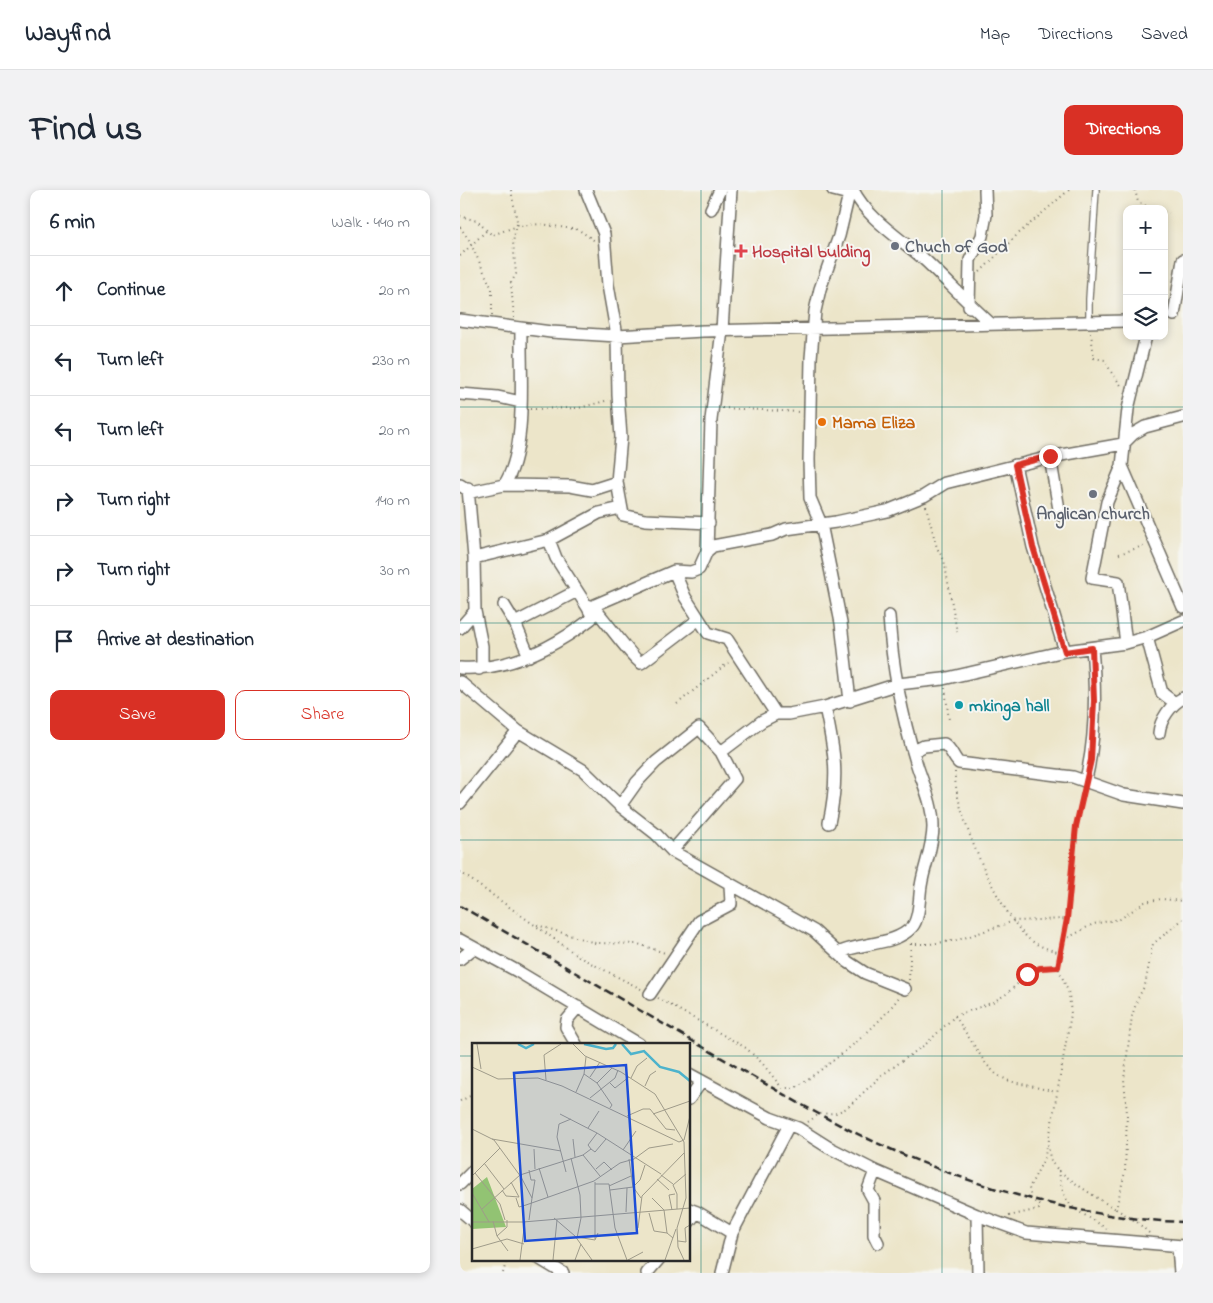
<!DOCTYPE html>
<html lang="en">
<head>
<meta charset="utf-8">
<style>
	body { margin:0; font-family:"Indie Flower",sans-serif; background:#f2f2f3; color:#1f2937 }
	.controls { position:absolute; right:15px; top:15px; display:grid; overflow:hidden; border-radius:10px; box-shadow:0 2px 8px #0003 }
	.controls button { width:45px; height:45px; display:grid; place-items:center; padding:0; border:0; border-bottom:1px solid #e0e1e3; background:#fff; color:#1f2937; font:25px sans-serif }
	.stop { position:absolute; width:15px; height:15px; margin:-11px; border:4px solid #d93025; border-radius:50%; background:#fff }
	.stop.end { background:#d93025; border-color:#fff; box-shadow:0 1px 5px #0008 }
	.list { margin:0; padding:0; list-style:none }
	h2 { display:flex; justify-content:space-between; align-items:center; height:65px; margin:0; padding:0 20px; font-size:21px }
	h2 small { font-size:16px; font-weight:400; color:#747a83 }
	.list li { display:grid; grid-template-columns:32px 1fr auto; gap:15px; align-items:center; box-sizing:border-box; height:70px; padding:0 20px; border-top:1px solid #e0e1e3 }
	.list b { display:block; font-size:19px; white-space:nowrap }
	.list em { font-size:16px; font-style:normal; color:#747a83 }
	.actions { display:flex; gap:10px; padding:15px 20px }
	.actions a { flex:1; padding:11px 0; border:1px solid #d93025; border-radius:10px; text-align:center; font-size:18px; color:#d93025 }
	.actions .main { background:#d93025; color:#fff }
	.icon { flex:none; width:28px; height:28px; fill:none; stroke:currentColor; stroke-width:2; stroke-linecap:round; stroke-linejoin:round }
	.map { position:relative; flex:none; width:723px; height:1083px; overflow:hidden; border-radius:10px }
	header { display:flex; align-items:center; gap:30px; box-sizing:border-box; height:70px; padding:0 25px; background:#fff; border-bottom:1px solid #e0e1e3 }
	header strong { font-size:24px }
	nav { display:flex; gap:28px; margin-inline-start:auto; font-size:18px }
	.intro { display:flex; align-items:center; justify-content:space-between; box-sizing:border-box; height:120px; padding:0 30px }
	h1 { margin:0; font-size:35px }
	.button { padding:12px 22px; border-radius:10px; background:#d93025; color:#fff; font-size:18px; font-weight:700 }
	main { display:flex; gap:30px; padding:0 30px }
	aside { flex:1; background:#fff; border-radius:10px; box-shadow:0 2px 8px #0003 }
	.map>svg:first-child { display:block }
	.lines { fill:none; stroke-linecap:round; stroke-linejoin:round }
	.lane-casing { stroke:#6f6c62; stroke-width:8 }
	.street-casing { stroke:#6f6c62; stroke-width:14 }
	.path { stroke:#6f6c62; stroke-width:2; stroke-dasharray:1 4; stroke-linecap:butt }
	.lane { stroke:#fff; stroke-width:5.5 }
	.street { stroke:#fff; stroke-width:11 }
	.rail { stroke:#2b2b2b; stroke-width:2.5; stroke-dasharray:8 4; stroke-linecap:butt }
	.route { stroke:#d93025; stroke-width:6 }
	.grid { fill:none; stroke:#0f766e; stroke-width:1; stroke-opacity:0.55 }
	.worship-dot { fill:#6b7280; stroke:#f6f6f2; stroke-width:2 }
	.health-dot { fill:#e0444e; stroke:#f6f6f2; stroke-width:2 }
	.food-dot { fill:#e8710a; stroke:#f6f6f2; stroke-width:2 }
	.culture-dot { fill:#0f9aa8; stroke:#f6f6f2; stroke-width:2 }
	.labels { text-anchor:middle; stroke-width:4; stroke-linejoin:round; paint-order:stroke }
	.worship-label { font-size:18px; font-weight:bold; fill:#5b616d; stroke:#f6f6f2; text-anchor:start }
	.health-label { font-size:18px; font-weight:bold; fill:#be3a42; stroke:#f6f6f2; text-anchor:start }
	.food-label { font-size:18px; font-weight:bold; fill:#c56008; stroke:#f6f6f2; text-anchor:start }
	.culture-label { font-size:18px; font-weight:bold; fill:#0d838f; stroke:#f6f6f2; text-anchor:start }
	.inset-river { fill:none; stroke:#4db3cc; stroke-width:2.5 }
	.inset-road { fill:none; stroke:#9f9b8a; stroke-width:1 }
	.view { fill:#1d4ed8; fill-opacity:0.15; stroke:#1d4ed8; stroke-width:2.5 }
	.inset-edge { fill:none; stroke:#2b2b2b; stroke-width:2.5 }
</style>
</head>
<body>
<header>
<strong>Wayfind</strong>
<nav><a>Map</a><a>Directions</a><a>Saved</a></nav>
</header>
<div class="intro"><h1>Find us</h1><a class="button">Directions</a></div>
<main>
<aside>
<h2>6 min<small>Walk · 440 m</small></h2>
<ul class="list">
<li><svg class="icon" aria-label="ahead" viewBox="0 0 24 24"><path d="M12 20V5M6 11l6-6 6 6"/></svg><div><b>Continue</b></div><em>20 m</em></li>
<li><svg class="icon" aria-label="left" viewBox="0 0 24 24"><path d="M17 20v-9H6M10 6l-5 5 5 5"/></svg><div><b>Turn left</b></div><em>230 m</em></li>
<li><svg class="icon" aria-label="left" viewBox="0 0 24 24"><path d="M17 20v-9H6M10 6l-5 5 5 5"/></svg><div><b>Turn left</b></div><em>20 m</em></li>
<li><svg class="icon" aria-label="right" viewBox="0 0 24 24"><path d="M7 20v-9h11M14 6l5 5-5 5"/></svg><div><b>Turn right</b></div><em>140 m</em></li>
<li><svg class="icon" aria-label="right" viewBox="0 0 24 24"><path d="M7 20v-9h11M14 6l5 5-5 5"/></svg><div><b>Turn right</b></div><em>30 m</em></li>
<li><svg class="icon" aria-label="arrive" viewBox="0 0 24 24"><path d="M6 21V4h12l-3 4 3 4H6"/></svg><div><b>Arrive at destination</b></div></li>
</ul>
<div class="actions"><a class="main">Save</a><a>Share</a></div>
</aside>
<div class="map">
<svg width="723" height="1083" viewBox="0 0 723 1083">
	<rect width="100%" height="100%" fill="#f6f6f2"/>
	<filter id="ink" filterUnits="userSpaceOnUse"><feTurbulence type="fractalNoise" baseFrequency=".02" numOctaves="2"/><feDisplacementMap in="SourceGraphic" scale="10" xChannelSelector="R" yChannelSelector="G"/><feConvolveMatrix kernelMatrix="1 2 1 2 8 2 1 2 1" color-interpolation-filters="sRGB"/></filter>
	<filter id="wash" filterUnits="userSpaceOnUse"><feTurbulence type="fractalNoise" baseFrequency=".0096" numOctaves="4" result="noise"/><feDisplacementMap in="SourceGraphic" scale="20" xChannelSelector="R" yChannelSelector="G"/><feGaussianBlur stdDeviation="1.12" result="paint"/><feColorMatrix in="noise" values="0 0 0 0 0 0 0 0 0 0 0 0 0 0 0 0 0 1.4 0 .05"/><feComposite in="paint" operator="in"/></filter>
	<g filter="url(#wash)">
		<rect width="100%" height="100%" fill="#ece5c9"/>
	</g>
	<g filter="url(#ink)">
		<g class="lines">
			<defs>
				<path id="lane" d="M 629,131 L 629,109 L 636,0"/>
				<path id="street" d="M 126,0 L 144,44 L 148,95 L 157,146 L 158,205 L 161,247 L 157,292 L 163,325 L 185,330 L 249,333
					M 373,0 L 389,4
					M 390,0 L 379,46 L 360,99 L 355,121 L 351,168 L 349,270 L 350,308 L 361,334 L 371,383 L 381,433 L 390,511
					M 393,0 C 409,31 442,49 467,72 C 488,92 508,113 530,133
					M 251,19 L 260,0
					M 509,117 L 510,70 L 522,46 L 526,25 L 525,0
					M 714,125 L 723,70
					M 0,130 L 91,142 L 157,146 L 243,141 L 667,131
					M 686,146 L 668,219 L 662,276 L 723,417
					M 0,204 L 38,207 L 61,212
					M 590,267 L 600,325
					M 555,275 L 573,357 L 605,461
					M 662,276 L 647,312 L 632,388 L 658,392 L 666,453
					M 0,295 L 11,302 L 44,295 L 110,296 L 132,300 L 157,292
					M 44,295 C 68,260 60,182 61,139
					M 8,298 L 14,368 L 15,421 L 22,456 L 22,476 L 19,479
					M 247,361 L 251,230 L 262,140 L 271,0
					M 14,368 L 89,350 L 139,323 L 161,318
					M 214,381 L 225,407 L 248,443 L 267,449 L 316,524
					M 44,415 L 55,433 L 69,466
					M 133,416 C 140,424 175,471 181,473 L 239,429
					M 128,418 L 214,381 L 231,382 L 239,379 L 247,361 L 253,356 L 312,345 L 326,339 L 376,332 L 427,321 L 464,306 L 485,293 L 590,267 L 663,254 L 673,244 L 685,237 L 723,227
					M 55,433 L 117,401
					M 0,438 L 15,421
					M 687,447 L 702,503 L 715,513
					M 0,478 C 49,481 93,458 131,429 L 132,426 L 128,418 L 96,368 L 89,350
					M 0,492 L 58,541 L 123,580 L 160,616 L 196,644 L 212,661 L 354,741 L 388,772 L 405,783 L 445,799
					M 365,517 C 375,564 379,586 369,633
					M 699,543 C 700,530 711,514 723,508
					M 454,561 L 464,556 L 484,554 C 492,559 493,568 499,573 L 613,587 L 664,605 L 723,614
					M 626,589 C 636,547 636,501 632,458
					M 0,613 L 58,541
					M 160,616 L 177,592 L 196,572 L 239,538 L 261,562 L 302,531 L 316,524 L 329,524 L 365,517 L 438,494 L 483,489 L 605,461 L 666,453 L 687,447 L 723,431
					M 212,661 L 275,589 L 261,562
					M 0,750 L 57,781 L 179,854
					M 378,763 C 400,752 435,756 452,737 C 460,728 459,707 461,696 C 464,676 473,657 473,637 C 473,614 464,597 457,575 C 442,527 432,477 429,426
					M 0,769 L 14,758
					M 190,804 L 239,731 L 271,714 L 270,695
					M 116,854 L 106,837 L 107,830 L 118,817
					M 229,884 L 310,928 L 338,938 L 368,957 L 415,981 L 517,1025 L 566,1043 L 723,1056
					M 229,909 L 242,891
					M 415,981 L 408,1000 L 414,1011 L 414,1045 L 418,1053
					M 0,994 L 14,980
					M 229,1019 L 237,1022 L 272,1043
					M 0,1020 L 14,1032
					M 517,1025 L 518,1083
					M 229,1032 L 237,1022
					M 718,1056 L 720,1083
					M 80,1069 L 103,1083
					M 187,1083 L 199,1069
					M 262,1083 L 272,1043 L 329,935"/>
			</defs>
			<use href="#lane" class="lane-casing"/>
			<use href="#street" class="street-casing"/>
			<path class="path" d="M 51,0 L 58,36 L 81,34 L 119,40 L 135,51
				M 675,0 L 678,12 L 692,19
				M 704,22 L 709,23
				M 0,26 L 17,31 L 32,45 L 55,37
				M 0,37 L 9,50 L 32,99 L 32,125
				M 0,66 L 26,41
				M 520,82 L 557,45 L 609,0
				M 54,128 L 51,93 L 56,84 L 53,52 L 57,34
				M 631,143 L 634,168 L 645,170 L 651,182 L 663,198
				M 262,218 L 340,222
				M 70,219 L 119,218 L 149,210
				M 466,316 L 477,358 L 484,370 L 497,442
				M 659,364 L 686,355
				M 485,498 L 489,530
				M 217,514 L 270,471
				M 495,582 C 493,620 540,725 569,749 C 579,757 589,759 600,763
				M 623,601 L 616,636 L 607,729 L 598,777 L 609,804 L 611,824 L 588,955 C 589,960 589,969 593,974 C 599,984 644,1013 656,1019
				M 0,682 L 121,768 L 181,799
				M 77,735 L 135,753 L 178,754 L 205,763
				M 604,750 L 633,734 L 660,729 L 685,712 L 701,709 L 723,711
				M 451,754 L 470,754 L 498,750 L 554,731 L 607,729
				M 449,790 L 451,750
				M 198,808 L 286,858 L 302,873 L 322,898 L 335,898 C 370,874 414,842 439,807
				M 495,826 L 526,874 L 537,885 L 549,891 L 596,902
				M 0,911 L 14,904
				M 348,932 L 359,924 L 376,923 L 387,918 L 422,885 L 466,854 L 495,826 L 531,813 L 545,805 L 573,780 L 598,777
				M 599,980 C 603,1022 617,1018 647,1039
				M 549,1026 L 579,1019 L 580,1016 L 571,1009 L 569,998 L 584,969 L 587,957
				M 689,1043 L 677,1032 L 656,1019 L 665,982 L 667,924 L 664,889 L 672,826 L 677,810 L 685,795 L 693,754 L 723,729
				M 43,1083 L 47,1069"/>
			<use href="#lane" class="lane"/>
			<use href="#street" class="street"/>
			<path class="rail" d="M 0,716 C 79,761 157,807 236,853 C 276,876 316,901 357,923 C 466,982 598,1028 723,1032"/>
		</g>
	</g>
	<g class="lines" filter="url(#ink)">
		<path class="route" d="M 567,784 L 580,778 L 598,777 L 607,729 L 616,636 L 631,570 L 634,511 L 632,458 L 605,462 L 573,357 L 555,275 L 590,266"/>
	</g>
	<path class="grid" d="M 241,0 L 241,1083M 482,0 L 482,1083M 0,217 L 723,217M 0,433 L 723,433M 0,650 L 723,650M 0,866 L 14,866M 229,866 L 723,866"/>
	<g class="worship-dot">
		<circle cx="435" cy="56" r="5"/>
		<circle cx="633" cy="304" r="5"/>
	</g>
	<path class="health-dot" d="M278.5 53.5h5v5h5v5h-5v5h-5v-5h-5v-5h5z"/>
	<circle class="food-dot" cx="362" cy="232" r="5"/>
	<circle class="culture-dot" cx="499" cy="515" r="5"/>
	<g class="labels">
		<g class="worship-label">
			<text x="445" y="62">Chuch of God</text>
			<text x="633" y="329" text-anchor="middle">Anglican church</text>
		</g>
		<g class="health-label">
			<text x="292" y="67">Hospital bulding</text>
		</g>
		<g class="food-label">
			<text x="372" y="238">Mama Eliza</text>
		</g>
		<g class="culture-label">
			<text x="509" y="521">mkinga hall</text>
		</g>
	</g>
	<g transform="translate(12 853)">
		<rect width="218" height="218" fill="#ece5c9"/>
		<path d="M 15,134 L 34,184 L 0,186 L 0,146 Z" fill="#92c373"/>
		<path class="inset-river" d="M 46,1 L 54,5 L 62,1M 112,1 L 134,6 L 141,5 L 144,1M 150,1 L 159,11 L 172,8 L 188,24 L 207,29 L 218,38"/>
		<path class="inset-road" d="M 5,1 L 9,26M 101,1 L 113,13 L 149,29 L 183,51 L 212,99 L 214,155 L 205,185 L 206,204 L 212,217M 0,24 L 26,36 L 66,35 L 90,43 L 207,99 L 212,97 L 218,73M 112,31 L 125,40 L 140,62 L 138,65M 118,34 L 128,19M 159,35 L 165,23 L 175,15M 74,37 L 72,12 L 89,1M 125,40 L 140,25M 138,40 L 143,45 L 157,34M 173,43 L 178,32 L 184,28M 104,49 L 112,31 L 114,14M 118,55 L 143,35 L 146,27M 88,71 L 125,90 L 189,131M 181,71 L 218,58M 155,73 L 171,66 L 178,66 L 194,86 L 203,87M 116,85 L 127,68M 0,86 L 22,97 L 49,134 L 60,155 L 57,177M 20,96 L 89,108M 101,96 L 103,114M 62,106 L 63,126M 119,106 L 116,102 L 125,90M 151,107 L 164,88M 111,112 L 128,133M 99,115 L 108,152 L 109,175 L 105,195M 157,116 L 161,144 L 169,155M 12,120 L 32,146M 67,125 L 76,154M 124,126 L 132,119 L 140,127M 57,127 L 59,137 L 63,137 L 60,155M 94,129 L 85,94 L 87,81 L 99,76M 3,130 L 28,161 L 33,177M 189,132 L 201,141M 0,133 L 28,105M 185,136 L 197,147M 123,141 L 137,141 L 143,185 L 155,217M 137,143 L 159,133M 30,147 L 34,153 L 47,154 L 39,139M 138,147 L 161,144 L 168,137 L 173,122M 0,150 L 17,179M 44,155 L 47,164 L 54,162 L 122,138 L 148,120 L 162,116 L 177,105 L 201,101M 180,155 L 192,167 L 195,190 L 201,195M 10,166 L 48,132 L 111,112 L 119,106 L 123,109 L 134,96M 205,166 L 205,151 L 201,142 L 214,131M 200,167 L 197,152 L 203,151M 154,169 L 155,145M 177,170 L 182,188 L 195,190M 82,175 L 103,193 L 120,217M 21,178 L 25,193 L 36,208M 0,179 L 51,179 L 218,165M 166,185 L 170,153 L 212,110M 25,193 L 35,184 L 35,177M 105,194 L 123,197 L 126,190M 123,196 L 123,139M 206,198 L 214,199 L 213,185 L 218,182M 0,206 L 35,196 L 52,201M 48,217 L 53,178M 81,217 L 85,177M 103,217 L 109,201M 156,217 L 171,209M 193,217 L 204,186"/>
		<path class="view" d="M 154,22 L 165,190 L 53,198 L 42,30 Z"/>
		<rect width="218" height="218" class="inset-edge"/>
	</g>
</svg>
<div class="controls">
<button>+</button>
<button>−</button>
<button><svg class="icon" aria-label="layers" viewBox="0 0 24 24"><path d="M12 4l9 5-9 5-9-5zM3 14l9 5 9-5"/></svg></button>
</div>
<div class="stop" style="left:567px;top:784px"></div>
<div class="stop end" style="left:590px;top:266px"></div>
</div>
</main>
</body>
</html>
